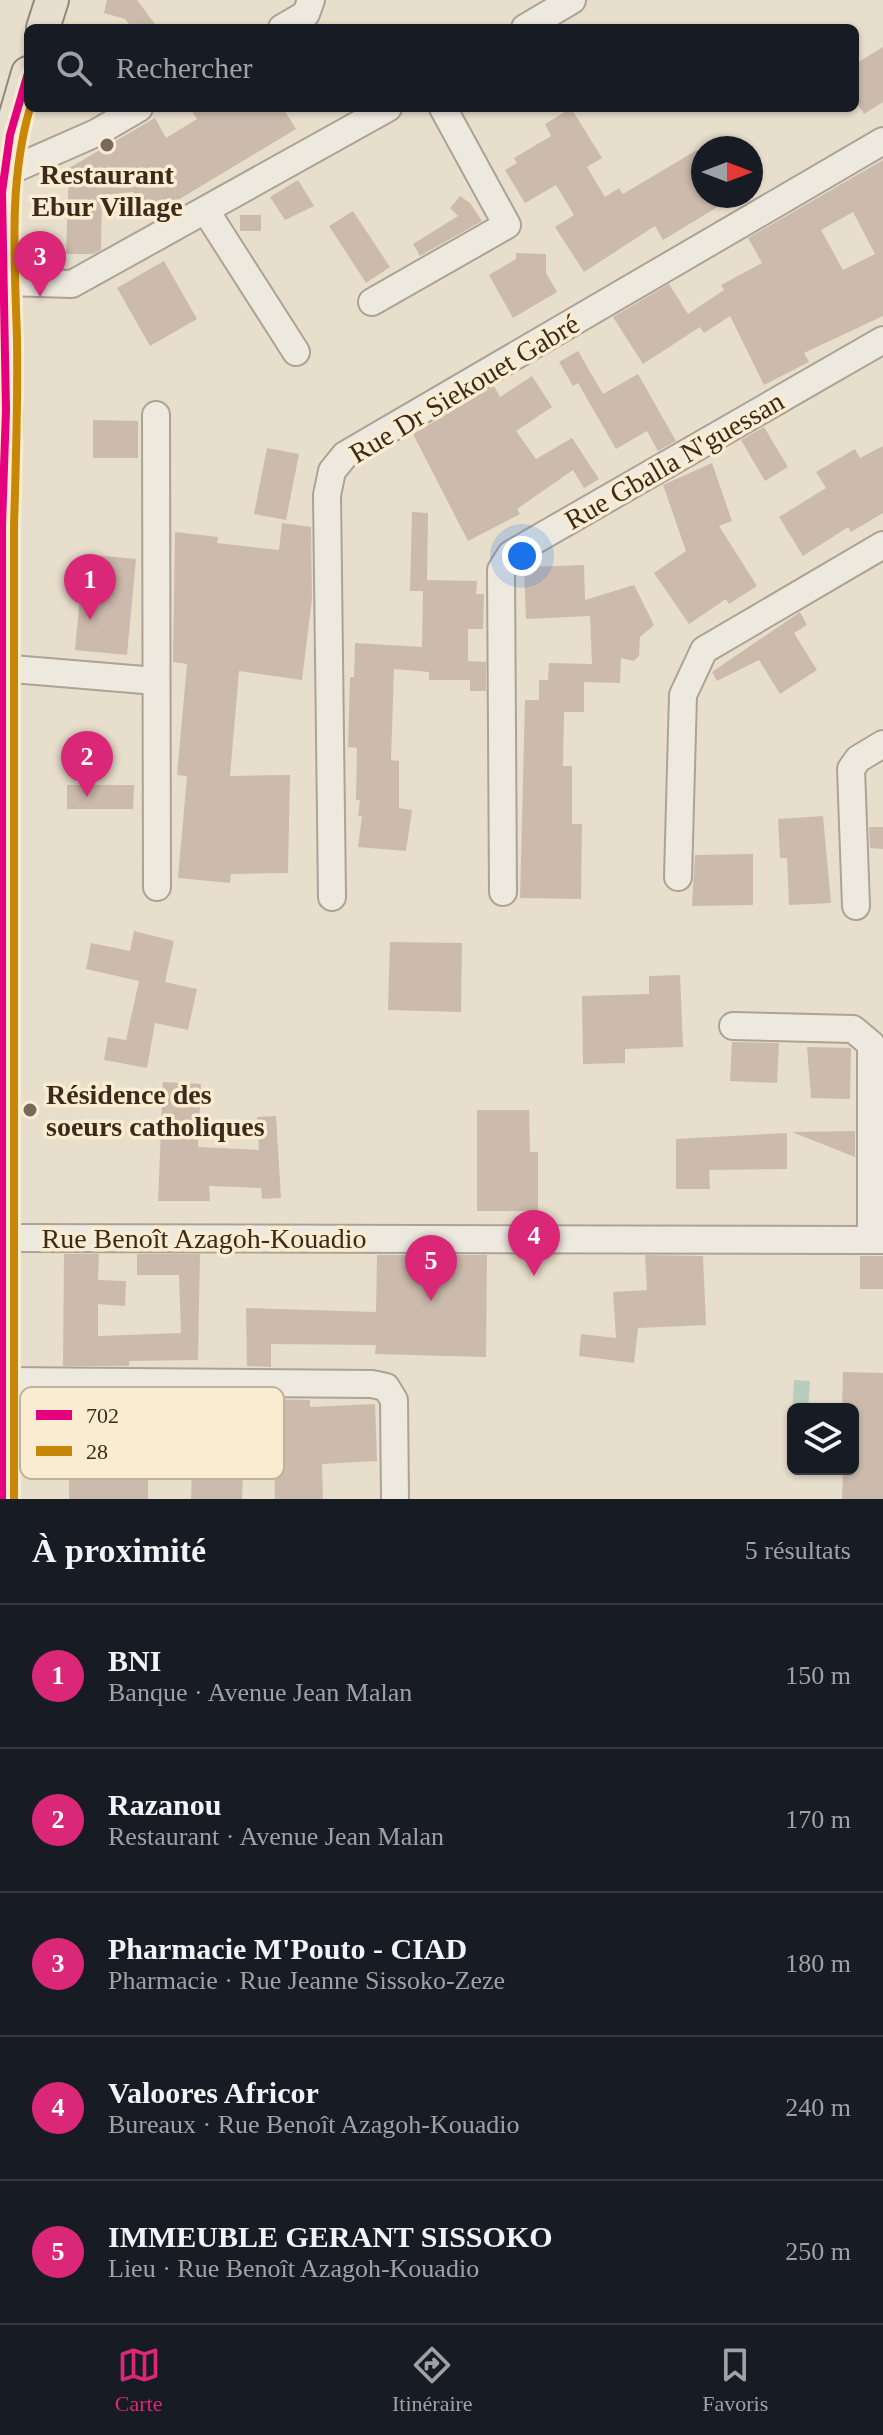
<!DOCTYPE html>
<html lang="fr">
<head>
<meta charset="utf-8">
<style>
	body { margin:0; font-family:"Times New Roman",serif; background:#20242c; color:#f1f3f6 }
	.controls { position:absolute; right:24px; bottom:24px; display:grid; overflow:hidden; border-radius:12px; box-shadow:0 2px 6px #0004 }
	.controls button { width:72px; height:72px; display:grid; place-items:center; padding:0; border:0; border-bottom:2px solid #363941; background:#171b24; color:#f1f3f6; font:40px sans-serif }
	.compass { position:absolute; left:691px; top:136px; width:72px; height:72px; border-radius:50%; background:#171b24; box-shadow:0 2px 6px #0004; rotate:90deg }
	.you { position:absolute; left:522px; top:556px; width:28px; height:28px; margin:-20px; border:6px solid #fff; border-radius:50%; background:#1a73e8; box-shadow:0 0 0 12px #1a73e833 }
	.badge { display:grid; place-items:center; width:52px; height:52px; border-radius:50%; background:#db2777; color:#fff; font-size:26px; font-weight:700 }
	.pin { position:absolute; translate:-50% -66px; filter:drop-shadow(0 2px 4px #0008) }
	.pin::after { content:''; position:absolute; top:42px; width:28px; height:24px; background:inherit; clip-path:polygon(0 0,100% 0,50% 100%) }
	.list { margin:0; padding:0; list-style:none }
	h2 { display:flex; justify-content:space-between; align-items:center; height:104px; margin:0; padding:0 32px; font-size:34px }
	h2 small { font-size:26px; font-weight:400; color:#9ea1a6 }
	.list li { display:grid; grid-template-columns:52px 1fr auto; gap:24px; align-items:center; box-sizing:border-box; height:144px; padding:0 32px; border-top:2px solid #363941 }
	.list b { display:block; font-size:30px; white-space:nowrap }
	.list p { margin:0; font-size:26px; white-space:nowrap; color:#9ea1a6 }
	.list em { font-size:26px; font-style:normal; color:#9ea1a6 }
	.icon { flex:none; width:44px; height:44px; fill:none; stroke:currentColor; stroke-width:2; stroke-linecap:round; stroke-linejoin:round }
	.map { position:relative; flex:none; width:883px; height:1499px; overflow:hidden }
	.search { position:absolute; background:#171b24; box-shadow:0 2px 6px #0004; left:24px; right:24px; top:24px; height:88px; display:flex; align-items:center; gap:20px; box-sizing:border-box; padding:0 28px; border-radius:12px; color:#9ea1a6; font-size:30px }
	.sheet { height:824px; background:#171b24 }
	nav { display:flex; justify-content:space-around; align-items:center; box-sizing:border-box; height:112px; border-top:2px solid #363941; background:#171b24; font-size:22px; color:#9ea1a6 }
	nav a { display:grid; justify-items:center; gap:4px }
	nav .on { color:#db2777 }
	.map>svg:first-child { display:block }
	.water { fill:#b8ccbf }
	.building { fill:#ccbbac; fill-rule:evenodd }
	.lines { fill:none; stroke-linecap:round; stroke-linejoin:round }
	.minor-casing { stroke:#aca395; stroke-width:30 }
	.major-casing { stroke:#91887c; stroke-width:36 }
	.minor { stroke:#eee9df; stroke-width:26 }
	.major { stroke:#e6decf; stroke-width:32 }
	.bus-1-casing { stroke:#f9ecd1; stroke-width:14 }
	.bus-2-casing { stroke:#f9ecd1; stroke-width:14 }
	.bus-1 { stroke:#e5007d; stroke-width:8 }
	.bus-2 { stroke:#c88707; stroke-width:8 }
	.poi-dot { fill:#78695a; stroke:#f9ecd1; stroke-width:3 }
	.labels { text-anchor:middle; stroke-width:7; stroke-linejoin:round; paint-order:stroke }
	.poi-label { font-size:28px; font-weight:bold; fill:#3c2a1c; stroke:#f9ecd1 }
	.street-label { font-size:28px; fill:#3c2a1c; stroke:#f9ecd1 }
	.key { fill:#f9ecd1; stroke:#c0b29b; stroke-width:2 }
	.key-label { font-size:22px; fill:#3c2a1c }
</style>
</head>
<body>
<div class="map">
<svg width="883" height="1499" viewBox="0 0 883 1499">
	<rect width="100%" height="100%" fill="#e7decc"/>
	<path class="water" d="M 794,1380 L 810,1381 L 808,1409 L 793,1409 L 793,1417 L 792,1417 Z"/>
	<path class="building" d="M 107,0 L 137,0 L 158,28 L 132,28 L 125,19 L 104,13 Z
		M 883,47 L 883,102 L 864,114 L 855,100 L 855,64 Z
		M 190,108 L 283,108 L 296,129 L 148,218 L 133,192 L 102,195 L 101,250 L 93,254 L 66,254 L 69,168 L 155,118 L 166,138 L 197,119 Z
		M 571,108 L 602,158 L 587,167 L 605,197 L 619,188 L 623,194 L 697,150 L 703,160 L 703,196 L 736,196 L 663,240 L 655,226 L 584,272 L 555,227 L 574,215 L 556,185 L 525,203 L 505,170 L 517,163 L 514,158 L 551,136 L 545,124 Z
		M 883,160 L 883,316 L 804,353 L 809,362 L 764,385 L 730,316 L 704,333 L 700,327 L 643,364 L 613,317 L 669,284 L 688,314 L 724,290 L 721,285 L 762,263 L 748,238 ZM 853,212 L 875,254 L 843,270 L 821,230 Z
		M 298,180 L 314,206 L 285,220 L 270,197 Z
		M 460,196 L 470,203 L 482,221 L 420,256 L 413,244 L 458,216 L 450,208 Z
		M 353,211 L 390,267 L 366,283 L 329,226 Z
		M 240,215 L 261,215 L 261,231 L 240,231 Z
		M 516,253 L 546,254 L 546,273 L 557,292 L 513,318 L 489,275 L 516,259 Z
		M 164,261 L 197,319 L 150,346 L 117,288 Z
		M 578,351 L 603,394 L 638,374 L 676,441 L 658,451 L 647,431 L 616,449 L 578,383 L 573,386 L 559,362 Z
		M 532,376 L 552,407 L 516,431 L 536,459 L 572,438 L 599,479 L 584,488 L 573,470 L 517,509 L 520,514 L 468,541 L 413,434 L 494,386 L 500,397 Z
		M 93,420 L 138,421 L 138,458 L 93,458 Z
		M 764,427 L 788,467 L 765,481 L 741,440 Z
		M 883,446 L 883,513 L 851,532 L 848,527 L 803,556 L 779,517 L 826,488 L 816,472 L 855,449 L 860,458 Z
		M 267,448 L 299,454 L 286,520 L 254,514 Z
		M 712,463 L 732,521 L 719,526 L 757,586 L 729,604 L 726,599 L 689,624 L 654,573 L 686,551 L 663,485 Z
		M 412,512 L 428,513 L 427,580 L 477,581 L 476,594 L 484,594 L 483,629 L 468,629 L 468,661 L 486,662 L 486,691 L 470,691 L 470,680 L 429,680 L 429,672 L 394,669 L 391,760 L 399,761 L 399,808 L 412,810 L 406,851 L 358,847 L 362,816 L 358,816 L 360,800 L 356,800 L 357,748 L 348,747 L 350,677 L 354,677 L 355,643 L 422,647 L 423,591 L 410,591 Z
		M 282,523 L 311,527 L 312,599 L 302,680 L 239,671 L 230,776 L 290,775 L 288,873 L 231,874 L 230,883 L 178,878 L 187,776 L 177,775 L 187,664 L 173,662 L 175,532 L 218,537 L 217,543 L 279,550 Z
		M 84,554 L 136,559 L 127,655 L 75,650 Z
		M 584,565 L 585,600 L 634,585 L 654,625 L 640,637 L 639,656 L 634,661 L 621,658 L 620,683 L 584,682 L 584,712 L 564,712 L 563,766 L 572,766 L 572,824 L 582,824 L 581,899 L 520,898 L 525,700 L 539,700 L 539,680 L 548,680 L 549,663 L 592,664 L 590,616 L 526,619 L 524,567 Z
		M 800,612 L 807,625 L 794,633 L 817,670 L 780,694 L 759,660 L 717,681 L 712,672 Z
		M 67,785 L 134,785 L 133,809 L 67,809 Z
		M 823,816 L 831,903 L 789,905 L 787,858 L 780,858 L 778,819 Z
		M 869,827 L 883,827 L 883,849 L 870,848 Z
		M 753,854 L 753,905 L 692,906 L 695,855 Z
		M 134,931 L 174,941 L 165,982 L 197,989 L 188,1030 L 155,1023 L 147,1068 L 104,1060 L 108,1037 L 126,1040 L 139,981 L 86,969 L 91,943 L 130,951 Z
		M 390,942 L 462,943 L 461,1012 L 388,1010 Z
		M 680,975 L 683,1047 L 625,1049 L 625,1063 L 583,1064 L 582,996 L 649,994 L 649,976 Z
		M 732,1042 L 779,1043 L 777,1083 L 730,1081 Z
		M 807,1047 L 851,1048 L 850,1099 L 811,1098 Z
		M 163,1082 L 201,1084 L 198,1147 L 259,1150 L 257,1117 L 276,1116 L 281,1198 L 262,1199 L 261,1188 L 209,1186 L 210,1201 L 158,1201 Z
		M 477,1110 L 529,1110 L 530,1152 L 538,1152 L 538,1211 L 477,1211 Z
		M 855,1131 L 855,1157 L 792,1132 Z
		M 787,1133 L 787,1169 L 709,1170 L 710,1189 L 676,1189 L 676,1139 Z
		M 64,1254 L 99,1254 L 98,1280 L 126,1281 L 125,1306 L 98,1304 L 98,1336 L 181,1333 L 179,1275 L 137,1275 L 137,1254 L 200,1254 L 198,1360 L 129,1361 L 129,1366 L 63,1366 Z
		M 377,1255 L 487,1255 L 486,1357 L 375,1354 L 376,1345 L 271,1344 L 271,1367 L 247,1366 L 246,1308 L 376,1312 Z
		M 645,1255 L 703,1256 L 706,1325 L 638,1328 L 634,1363 L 579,1356 L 581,1334 L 616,1338 L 613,1292 L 647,1290 Z
		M 860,1256 L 883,1256 L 883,1289 L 860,1289 Z
		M 843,1372 L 883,1373 L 883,1499 L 842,1499 L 843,1469 L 853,1469 L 853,1409 L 842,1409 Z
		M 69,1398 L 177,1398 L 176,1434 L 142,1433 L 140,1469 L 148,1469 L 148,1499 L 69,1499 ZM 89,1434 L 120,1435 L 119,1469 L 88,1469 Z
		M 252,1399 L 310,1400 L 310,1407 L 375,1404 L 377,1461 L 322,1464 L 323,1499 L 275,1499 L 274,1462 L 253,1461 Z
		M 192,1471 L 243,1473 L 242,1499 L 191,1499 Z"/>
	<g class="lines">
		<defs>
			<path id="minor" d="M 282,28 L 306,14 L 311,0
				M 525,28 L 572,0
				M 5,173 L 96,133 L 139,108
				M 206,211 L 296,352
				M 6,282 L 72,284 L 388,108
				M 372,302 L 507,225 L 443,108
				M 156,415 L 157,887
				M 0,668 L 156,681
				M 678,877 L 683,695 L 704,650 L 883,545
				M 503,892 L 501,570 L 511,554 L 883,340
				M 332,897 L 327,495 L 332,471 L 345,455 L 883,141
				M 856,906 L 851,769 L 858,759 L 883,744
				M 733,1026 L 853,1029 L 871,1044 L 871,1239
				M 0,1238 L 883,1240
				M 2,1381 L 372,1384 L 386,1387 L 394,1400 L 395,1499"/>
			<path id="major" d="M 43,28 L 52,0
				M 2,1499 L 2,525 L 6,410 L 2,192 L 10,135 L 28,73"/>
		</defs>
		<use href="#minor" class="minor-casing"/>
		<use href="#major" class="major-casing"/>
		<use href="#minor" class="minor"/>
		<use href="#major" class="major"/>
		<defs>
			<path id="bus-1" d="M 2,1499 L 2,525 L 6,410 L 2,192 L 10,135 L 28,73"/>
			<path id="bus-2" d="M 14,1499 L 14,525 C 16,463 18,402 17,340 C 15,262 8,184 30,108"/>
		</defs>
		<use href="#bus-1" class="bus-1-casing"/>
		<use href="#bus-2" class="bus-2-casing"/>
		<use href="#bus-1" class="bus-1"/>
		<use href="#bus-2" class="bus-2"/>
	</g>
	<g class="poi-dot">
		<circle cx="107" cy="145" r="8"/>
		<circle cx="30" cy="1110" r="8"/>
	</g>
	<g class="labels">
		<g class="poi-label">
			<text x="107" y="184">Restaurant<tspan x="107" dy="32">Ebur Village</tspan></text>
			<text x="46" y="1104" text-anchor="start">Résidence des<tspan x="46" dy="32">soeurs catholiques</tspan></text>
		</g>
		<g class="street-label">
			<text transform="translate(464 388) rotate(-31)" y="10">Rue Dr Siekouet Gabré</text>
			<text transform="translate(674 460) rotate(-30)" y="10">Rue Gballa N'guessan</text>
			<text x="204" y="1248">Rue Benoît Azagoh-Kouadio</text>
		</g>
	</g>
	<rect x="20" y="1387" width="264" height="92" rx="12" class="key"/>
	<rect x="36" y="1410" width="36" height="10" fill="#e5007d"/>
	<rect x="36" y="1446" width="36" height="10" fill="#c88707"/>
	<g class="key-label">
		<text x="86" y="1423">702</text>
		<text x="86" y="1459">28</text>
	</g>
</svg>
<div class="controls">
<button><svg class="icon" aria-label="layers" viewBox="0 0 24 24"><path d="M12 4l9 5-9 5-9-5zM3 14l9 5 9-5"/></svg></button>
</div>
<svg class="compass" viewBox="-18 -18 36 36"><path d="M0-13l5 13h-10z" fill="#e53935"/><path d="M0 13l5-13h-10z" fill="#9ea1a6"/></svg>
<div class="you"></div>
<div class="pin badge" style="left:90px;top:620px">1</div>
<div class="pin badge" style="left:87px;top:797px">2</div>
<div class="pin badge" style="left:40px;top:297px">3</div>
<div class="pin badge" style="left:534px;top:1276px">4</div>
<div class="pin badge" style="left:431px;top:1301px">5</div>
<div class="search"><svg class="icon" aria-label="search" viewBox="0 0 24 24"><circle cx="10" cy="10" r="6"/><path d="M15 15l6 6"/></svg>Rechercher</div>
</div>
<section class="sheet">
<h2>À proximité<small>5 résultats</small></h2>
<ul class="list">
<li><span class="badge">1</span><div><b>BNI</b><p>Banque · Avenue Jean Malan</p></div><em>150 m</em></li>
<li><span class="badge">2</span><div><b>Razanou</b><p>Restaurant · Avenue Jean Malan</p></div><em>170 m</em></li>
<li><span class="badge">3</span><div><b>Pharmacie M'Pouto - CIAD</b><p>Pharmacie · Rue Jeanne Sissoko-Zeze</p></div><em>180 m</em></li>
<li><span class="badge">4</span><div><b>Valoores Africor</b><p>Bureaux · Rue Benoît Azagoh-Kouadio</p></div><em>240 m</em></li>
<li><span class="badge">5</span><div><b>IMMEUBLE GERANT SISSOKO</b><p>Lieu · Rue Benoît Azagoh-Kouadio</p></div><em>250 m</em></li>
</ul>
</section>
<nav>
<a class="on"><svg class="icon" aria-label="map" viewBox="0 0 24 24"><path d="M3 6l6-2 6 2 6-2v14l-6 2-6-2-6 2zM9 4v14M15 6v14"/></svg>Carte</a>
<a><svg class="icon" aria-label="directions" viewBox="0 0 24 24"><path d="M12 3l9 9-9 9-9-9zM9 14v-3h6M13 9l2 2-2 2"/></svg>Itinéraire</a>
<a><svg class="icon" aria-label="saved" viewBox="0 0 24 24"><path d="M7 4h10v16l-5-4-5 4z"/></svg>Favoris</a>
</nav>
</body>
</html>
